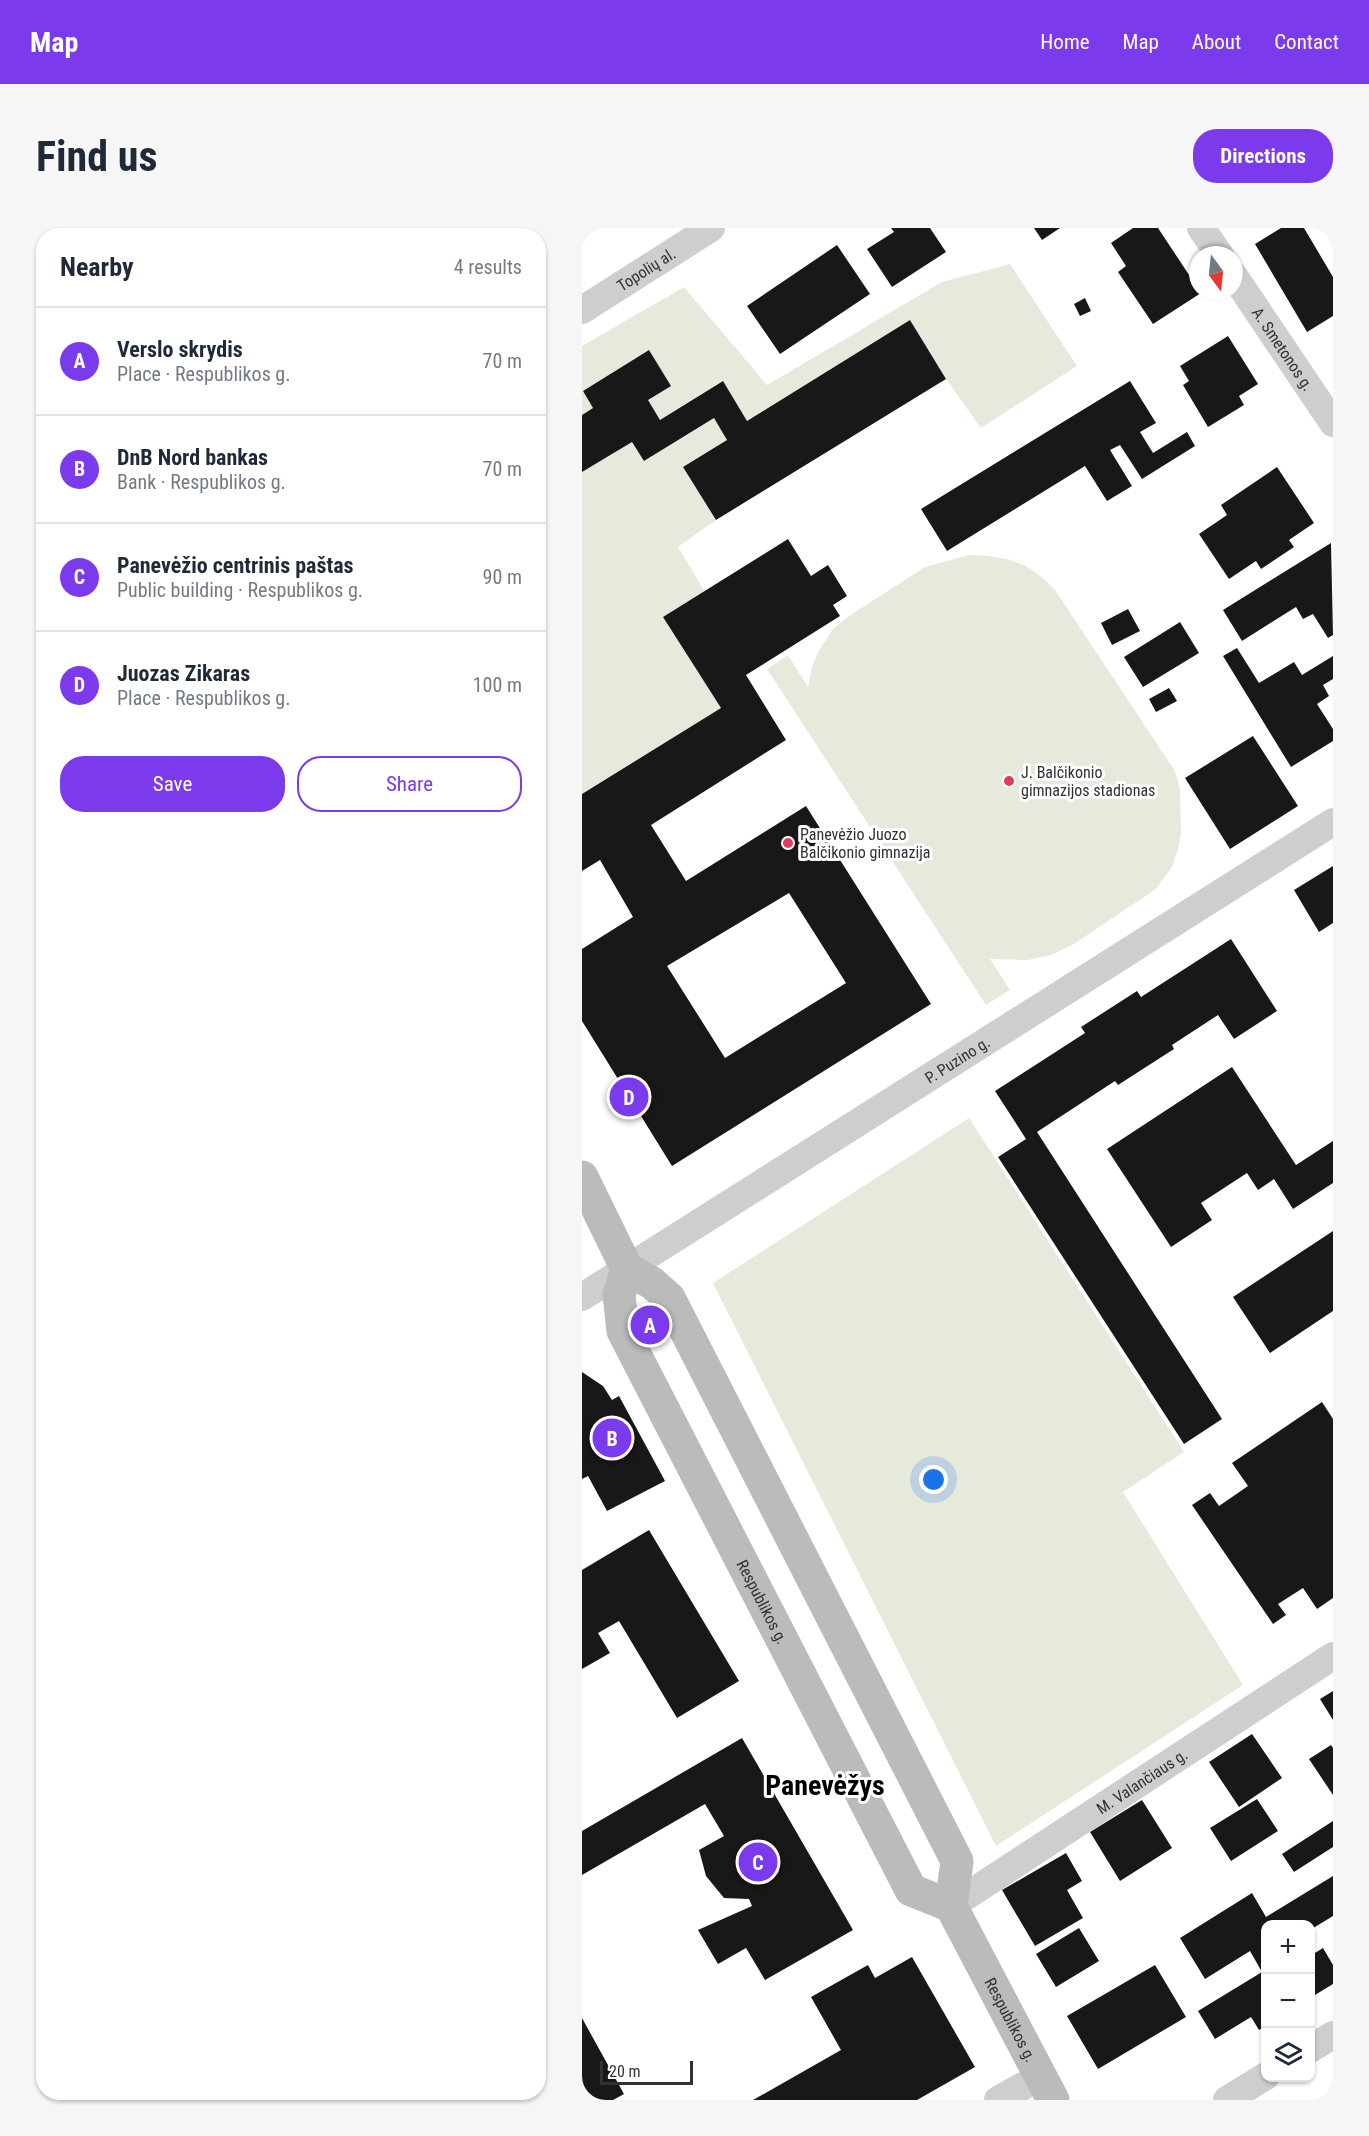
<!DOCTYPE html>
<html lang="en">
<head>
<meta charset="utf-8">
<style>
	body { margin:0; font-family:"Roboto Condensed",sans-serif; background:#f6f6f7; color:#1f2937 }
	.controls { position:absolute; right:18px; bottom:18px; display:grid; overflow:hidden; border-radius:12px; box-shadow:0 2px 4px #0004 }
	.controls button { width:54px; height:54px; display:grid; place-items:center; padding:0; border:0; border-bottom:2px solid #e0e1e3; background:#fff; color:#1f2937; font:30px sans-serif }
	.compass { position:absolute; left:607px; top:18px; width:54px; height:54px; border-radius:50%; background:#fff; box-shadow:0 2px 4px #0004; rotate:165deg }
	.scale { position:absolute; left:18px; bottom:15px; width:93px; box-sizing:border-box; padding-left:6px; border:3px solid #313131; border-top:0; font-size:16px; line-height:21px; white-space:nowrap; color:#313131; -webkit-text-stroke:4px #fff; paint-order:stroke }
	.you { position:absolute; left:352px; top:1252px; width:21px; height:21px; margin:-15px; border:4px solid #fff; border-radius:50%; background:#1a73e8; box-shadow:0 0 0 9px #1a73e833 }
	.badge { display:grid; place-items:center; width:39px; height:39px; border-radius:50%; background:#7c3aed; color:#fff; font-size:20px; font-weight:700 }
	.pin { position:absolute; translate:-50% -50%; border:3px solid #fff; box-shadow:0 2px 6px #0006 }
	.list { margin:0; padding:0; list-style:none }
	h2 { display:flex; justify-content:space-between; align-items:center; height:78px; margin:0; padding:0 24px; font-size:26px }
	h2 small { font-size:20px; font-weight:400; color:#747a83 }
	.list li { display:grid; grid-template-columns:39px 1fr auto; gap:18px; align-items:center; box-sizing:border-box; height:108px; padding:0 24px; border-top:2px solid #e0e1e3 }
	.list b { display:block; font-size:22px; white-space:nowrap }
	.list p { margin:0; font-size:20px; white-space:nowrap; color:#747a83 }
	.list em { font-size:20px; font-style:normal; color:#747a83 }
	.actions { display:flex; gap:12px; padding:18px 24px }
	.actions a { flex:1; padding:14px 0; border:2px solid #7c3aed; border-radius:24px; text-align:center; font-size:21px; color:#7c3aed }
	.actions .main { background:#7c3aed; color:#fff }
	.icon { flex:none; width:33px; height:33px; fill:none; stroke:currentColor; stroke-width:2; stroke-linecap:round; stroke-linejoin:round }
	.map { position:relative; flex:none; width:751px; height:1872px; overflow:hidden; border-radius:24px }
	header { display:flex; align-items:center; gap:36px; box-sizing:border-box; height:84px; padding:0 30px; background:#7c3aed; color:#fff }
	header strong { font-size:28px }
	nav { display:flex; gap:33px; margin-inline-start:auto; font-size:21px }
	.intro { display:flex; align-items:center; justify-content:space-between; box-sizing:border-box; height:144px; padding:0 36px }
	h1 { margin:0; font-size:42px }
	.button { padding:15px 27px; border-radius:24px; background:#7c3aed; color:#fff; font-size:21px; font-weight:700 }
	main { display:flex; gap:36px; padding:0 36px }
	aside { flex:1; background:#fff; border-radius:24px; box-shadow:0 2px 4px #0004 }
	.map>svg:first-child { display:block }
	.green { fill:#e6eadd }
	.building { fill:#181818; fill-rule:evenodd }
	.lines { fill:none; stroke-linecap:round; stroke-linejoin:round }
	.street { stroke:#cecece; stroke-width:28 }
	.secondary { stroke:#bbb; stroke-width:33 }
	.poi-dot { fill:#df3c60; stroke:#fff; stroke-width:2 }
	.labels { text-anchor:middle; stroke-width:6; stroke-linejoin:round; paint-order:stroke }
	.street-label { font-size:16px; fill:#313131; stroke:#fff }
	.poi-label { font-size:16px; fill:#313131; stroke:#fff; text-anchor:start }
	.town-label { font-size:28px; font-weight:bold; fill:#000; stroke:#fff }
</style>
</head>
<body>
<header>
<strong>Map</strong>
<nav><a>Home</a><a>Map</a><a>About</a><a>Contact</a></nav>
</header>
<div class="intro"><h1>Find us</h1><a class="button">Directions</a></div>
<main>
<aside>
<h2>Nearby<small>4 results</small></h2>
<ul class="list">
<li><span class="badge">A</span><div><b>Verslo skrydis</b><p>Place · Respublikos g.</p></div><em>70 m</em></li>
<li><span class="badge">B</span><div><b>DnB Nord bankas</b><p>Bank · Respublikos g.</p></div><em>70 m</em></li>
<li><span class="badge">C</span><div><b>Panevėžio centrinis paštas</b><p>Public building · Respublikos g.</p></div><em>90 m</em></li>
<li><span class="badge">D</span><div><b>Juozas Zikaras</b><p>Place · Respublikos g.</p></div><em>100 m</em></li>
</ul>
<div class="actions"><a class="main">Save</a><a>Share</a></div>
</aside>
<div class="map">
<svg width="751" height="1872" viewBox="0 0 751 1872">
	<rect width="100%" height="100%" fill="#fff"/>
	<path class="green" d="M 428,36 L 495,138 L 399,200 L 364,151 L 328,92 L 165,193 L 140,153 L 78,192 L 66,172 L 88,157 L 67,122 L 1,163 L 11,180 L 0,187 L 0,118 L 102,59 L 185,157 L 360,54 Z
		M 132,190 L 145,212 L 101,239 L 134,292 L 96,319 L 123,364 L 81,389 L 139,480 L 0,566 L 0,244 L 50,214 L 63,233 Z
		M 387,327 C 425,328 446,333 473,362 L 593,543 L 598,562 L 599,604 L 596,622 L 590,639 L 574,661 L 492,716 L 469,727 L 446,732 L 408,731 L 428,762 L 404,777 L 185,441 L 206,427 L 226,459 L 230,438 L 237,422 L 251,401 L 267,388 L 343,339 Z
		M 387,890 L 602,1224 L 541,1264 L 661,1457 L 414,1618 L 131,1055 Z"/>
	<path class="building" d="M 309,0 L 348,0 L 364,24 L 310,59 L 285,21 L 312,4 Z
		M 452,0 L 478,0 L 460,12 Z
		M 551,0 L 576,0 L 619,65 L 571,96 L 536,44 L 544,38 L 529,15 Z
		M 699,0 L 722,0 L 751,49 L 751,88 L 725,104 L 673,16 Z
		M 255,17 L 288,66 L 198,126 L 165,78 Z
		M 503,70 L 509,83 L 498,88 L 492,76 Z
		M 328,92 L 364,151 L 134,292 L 101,239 L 145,212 L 132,190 L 62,233 L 50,214 L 0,244 L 0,187 L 11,180 L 1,163 L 67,122 L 89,158 L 66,172 L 78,192 L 141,153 L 165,193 Z
		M 646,108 L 676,156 L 657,168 L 662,177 L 626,199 L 601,157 L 607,153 L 598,138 Z
		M 548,153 L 574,195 L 558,204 L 571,225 L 605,204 L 613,218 L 560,251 L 538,217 L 528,222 L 550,258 L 525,273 L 503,238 L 365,323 L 339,281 Z
		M 695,239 L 732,295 L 707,312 L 712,319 L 679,341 L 674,333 L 647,351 L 617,306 L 645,287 L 639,277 Z
		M 206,311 L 229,348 L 246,337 L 265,368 L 251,377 L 258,388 L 164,447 L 204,512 L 69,597 L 104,653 L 224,578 L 349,776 L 90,938 L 0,793 L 0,721 L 51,689 L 18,632 L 0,643 L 0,566 L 139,480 L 81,389 ZM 207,665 L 264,755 L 143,830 L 85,738 Z
		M 749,315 L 751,407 L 746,410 L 731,386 L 721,391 L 714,379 L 660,413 L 641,382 Z
		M 546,381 L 558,403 L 530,417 L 519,395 Z
		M 598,394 L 617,425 L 561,459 L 542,429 Z
		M 655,420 L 677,455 L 712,434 L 720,447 L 751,428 L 751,451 L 741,457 L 747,468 L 735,476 L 751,501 L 751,513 L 709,539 L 641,428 Z
		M 587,460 L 595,473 L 574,484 L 567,471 Z
		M 671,508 L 716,578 L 648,621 L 603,550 Z
		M 751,638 L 751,695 L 737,704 L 712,662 Z
		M 649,711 L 695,783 L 652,811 L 636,787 L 590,817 L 592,821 L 536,857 L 533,853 L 455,904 L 640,1191 L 602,1216 L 416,929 L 444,911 L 413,863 L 503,805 L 499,799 L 555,763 L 559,769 Z
		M 650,839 L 714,937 L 751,913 L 751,955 L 711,981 L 692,951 L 676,962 L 665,945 L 619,975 L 630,992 L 589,1019 L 525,921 Z
		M 751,1003 L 751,1083 L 688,1125 L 651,1069 Z
		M 0,1144 L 21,1158 L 30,1172 L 37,1168 L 83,1253 L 25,1283 L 6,1248 L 0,1251 Z
		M 740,1174 L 751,1191 L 751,1370 L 735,1381 L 721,1360 L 696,1376 L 704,1387 L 691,1396 L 610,1277 L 628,1265 L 637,1278 L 666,1258 L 650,1235 Z
		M 67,1302 L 157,1453 L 95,1490 L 37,1393 L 16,1405 L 28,1425 L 0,1441 L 0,1342 Z
		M 751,1463 L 751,1492 L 738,1471 Z
		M 670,1506 L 700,1550 L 657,1579 L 627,1534 Z
		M 160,1510 L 271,1702 L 183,1752 L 164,1720 L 136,1736 L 116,1702 L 170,1678 L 167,1671 L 142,1670 L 124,1648 L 117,1622 L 142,1608 L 123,1576 L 0,1647 L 0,1603 Z
		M 749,1517 L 751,1520 L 751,1567 L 727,1531 Z
		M 675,1571 L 696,1603 L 649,1633 L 628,1600 Z
		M 560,1572 L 590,1620 L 538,1653 L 508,1604 Z
		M 751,1593 L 751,1619 L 712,1644 L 700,1626 Z
		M 484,1625 L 500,1653 L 485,1662 L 501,1690 L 453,1718 L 420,1662 Z
		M 751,1648 L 751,1688 L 728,1702 L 728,1696 L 684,1696 L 684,1798 L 677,1802 L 669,1789 L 633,1811 L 616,1783 L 680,1744 L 668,1723 L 623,1751 L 598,1710 L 670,1665 L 684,1689 Z
		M 497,1700 L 517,1733 L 474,1759 L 454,1726 Z
		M 741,1720 L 751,1737 L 751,1756 L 728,1770 L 728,1728 Z
		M 330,1729 L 393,1839 L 335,1872 L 171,1872 L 259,1822 L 229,1769 L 286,1737 L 293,1750 Z
		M 573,1737 L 604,1789 L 516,1841 L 485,1788 Z
		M 0,1790 L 42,1866 L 31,1872 L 0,1872 Z"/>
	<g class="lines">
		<g class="street">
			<path d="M 619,0 L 638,27"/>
			<path id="s1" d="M 652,48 L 751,195"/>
			<path id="s2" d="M 0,82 L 129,0"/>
			<path id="s3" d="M 0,1069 L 751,594"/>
			<path id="s4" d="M 369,1678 L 751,1428"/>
			<path d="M 728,1821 L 751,1807"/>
			<path d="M 416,1872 L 459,1848"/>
			<path d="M 645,1872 L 684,1848"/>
		</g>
		<g class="secondary">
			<path id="s5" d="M 0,949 L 45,1041 L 70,1055 L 87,1070 L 375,1633 L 369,1678 L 471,1872"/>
			<path id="s6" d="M 45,1041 L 37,1067 L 41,1103 L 329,1662 L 369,1678"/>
		</g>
	</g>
	<g class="poi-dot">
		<circle cx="427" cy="553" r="6"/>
		<circle cx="206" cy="615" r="6"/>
	</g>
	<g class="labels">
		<g class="street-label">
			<text dy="6" stroke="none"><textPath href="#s2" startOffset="76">Topolių al.</textPath></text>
			<text dy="6" stroke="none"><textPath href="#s1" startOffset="88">A. Smetonos g.</textPath></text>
			<text dy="6" stroke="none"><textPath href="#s3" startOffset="444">P. Puzino g.</textPath></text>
			<text dy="6" stroke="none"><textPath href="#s6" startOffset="368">Respublikos g.</textPath></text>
			<text dy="6" stroke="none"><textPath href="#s4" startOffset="228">M. Valančiaus g.</textPath></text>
			<text dy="6" stroke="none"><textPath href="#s5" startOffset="960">Respublikos g.</textPath></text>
		</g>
		<g class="poi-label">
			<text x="439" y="550">J. Balčikonio<tspan x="439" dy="18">gimnazijos stadionas</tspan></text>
			<text x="218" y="612">Panevėžio Juozo<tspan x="218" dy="18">Balčikonio gimnazija</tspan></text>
		</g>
		<g class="town-label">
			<text x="243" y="1567">Panevėžys</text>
		</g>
	</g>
</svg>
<div class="controls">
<button>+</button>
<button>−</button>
<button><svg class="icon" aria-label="layers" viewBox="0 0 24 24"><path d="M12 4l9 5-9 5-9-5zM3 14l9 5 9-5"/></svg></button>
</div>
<svg class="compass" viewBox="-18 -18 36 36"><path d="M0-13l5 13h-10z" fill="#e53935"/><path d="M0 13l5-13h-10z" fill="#747a83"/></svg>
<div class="scale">20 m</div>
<div class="you"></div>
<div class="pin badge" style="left:68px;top:1097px">A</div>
<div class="pin badge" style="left:30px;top:1210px">B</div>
<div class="pin badge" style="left:176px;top:1634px">C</div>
<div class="pin badge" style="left:47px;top:869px">D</div>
</div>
</main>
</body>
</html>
